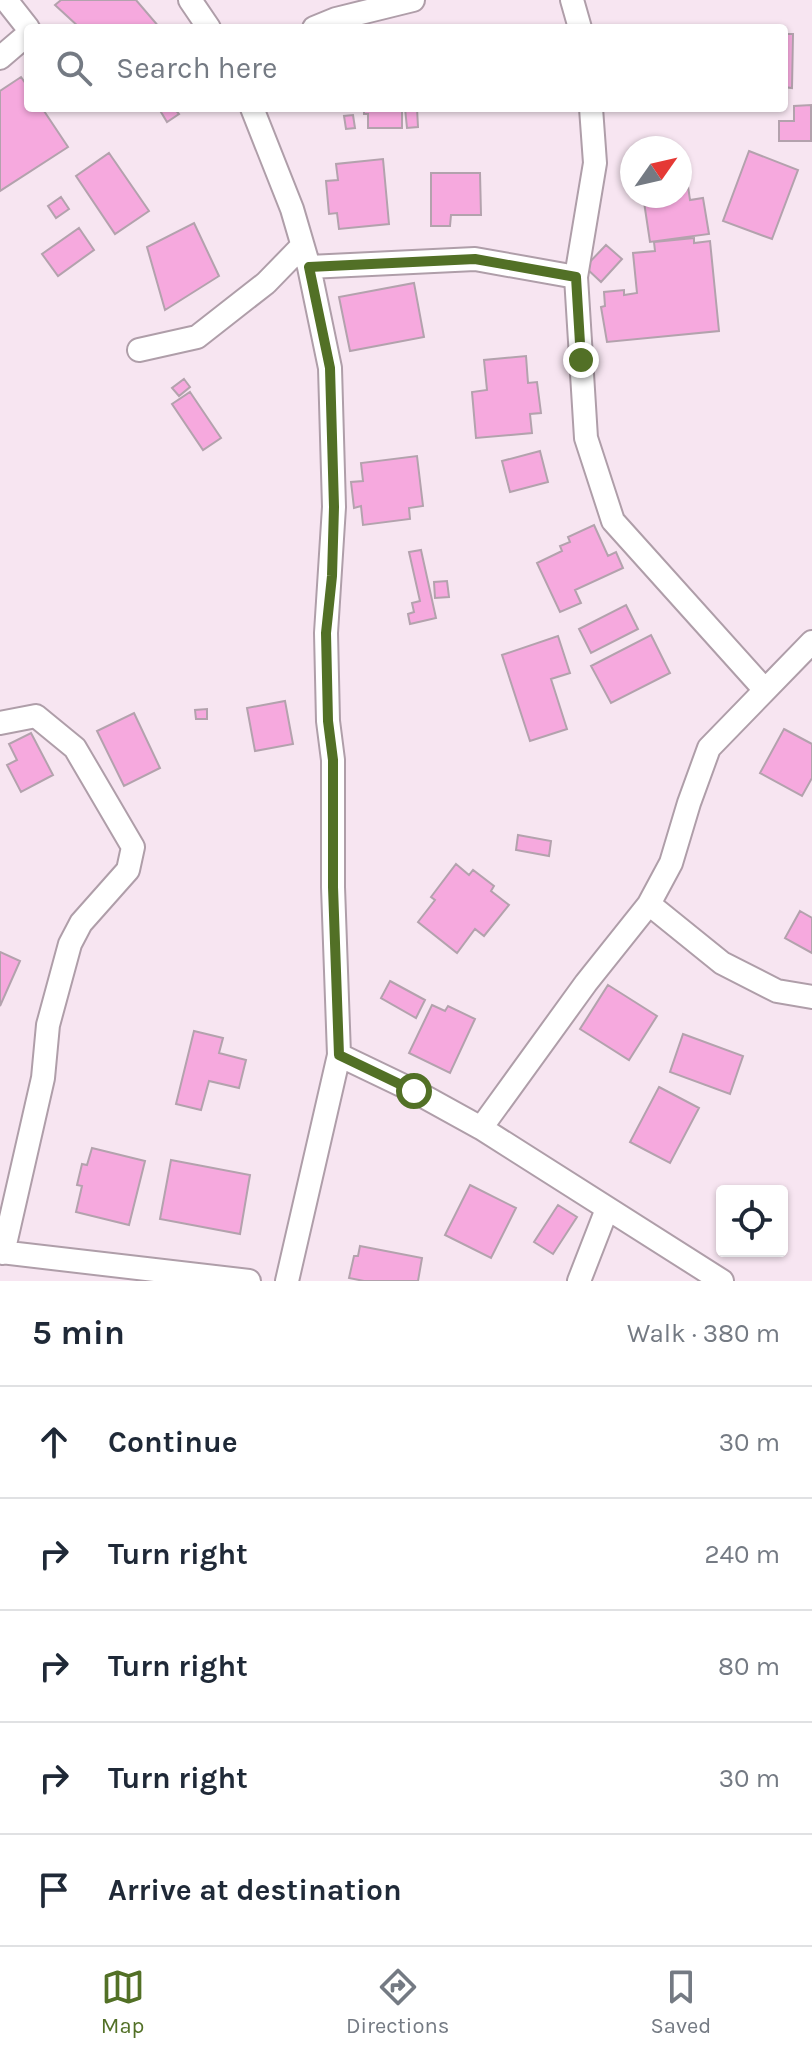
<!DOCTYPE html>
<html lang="en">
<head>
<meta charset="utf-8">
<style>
	body { margin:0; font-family:Karla,sans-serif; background:#f6f6f7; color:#1f2937 }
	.controls { position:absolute; right:24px; bottom:24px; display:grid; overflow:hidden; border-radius:8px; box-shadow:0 2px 6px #0004 }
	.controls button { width:72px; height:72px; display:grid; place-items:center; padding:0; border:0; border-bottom:2px solid #e0e1e3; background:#fff; color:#1f2937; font:40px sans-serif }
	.compass { position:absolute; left:620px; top:136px; width:72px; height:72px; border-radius:50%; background:#fff; box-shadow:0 2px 6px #0004; rotate:56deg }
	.stop { position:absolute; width:24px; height:24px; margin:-18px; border:6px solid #527026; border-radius:50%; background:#fff }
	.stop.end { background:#527026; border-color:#fff; box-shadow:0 2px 8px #0008 }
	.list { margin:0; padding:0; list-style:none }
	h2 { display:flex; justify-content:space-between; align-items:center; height:104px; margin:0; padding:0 32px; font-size:34px }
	h2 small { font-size:26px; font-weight:400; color:#747a83 }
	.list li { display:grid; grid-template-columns:52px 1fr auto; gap:24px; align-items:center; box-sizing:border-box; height:112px; padding:0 32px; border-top:2px solid #e0e1e3 }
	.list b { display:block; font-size:30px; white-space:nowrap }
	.list em { font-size:26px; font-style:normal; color:#747a83 }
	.icon { flex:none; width:44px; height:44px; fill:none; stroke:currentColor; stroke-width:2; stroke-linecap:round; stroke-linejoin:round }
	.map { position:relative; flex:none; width:812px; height:1281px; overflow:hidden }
	.search { position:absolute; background:#fff; box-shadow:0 2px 6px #0004; left:24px; right:24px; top:24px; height:88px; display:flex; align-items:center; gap:20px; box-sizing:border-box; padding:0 28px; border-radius:8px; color:#747a83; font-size:30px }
	.sheet { height:664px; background:#fff }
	nav { display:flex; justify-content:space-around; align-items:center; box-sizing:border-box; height:112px; border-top:2px solid #e0e1e3; background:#fff; font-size:22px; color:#747a83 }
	nav a { display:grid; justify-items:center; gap:4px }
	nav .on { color:#527026 }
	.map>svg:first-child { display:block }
	.building { fill:#f6a9de; stroke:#b3a2ad; stroke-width:2 }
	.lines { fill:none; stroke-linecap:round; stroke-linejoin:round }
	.minor-casing { stroke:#af9ea9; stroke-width:26 }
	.minor { stroke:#fff; stroke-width:22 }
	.route { stroke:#527026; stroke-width:10 }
</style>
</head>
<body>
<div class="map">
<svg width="812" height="1281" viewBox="0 0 812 1281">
	<rect width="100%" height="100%" fill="#f7e5f1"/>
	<path class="building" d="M 61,0 L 136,0 L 160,28 L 80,28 L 55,5 Z
		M 784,34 L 793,34 L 792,88 L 784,87 Z
		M 21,77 L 28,87 L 28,108 L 42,108 L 68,147 L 0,191 L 0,91 Z
		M 811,105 L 811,141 L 779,141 L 779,121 L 794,121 L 794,106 Z
		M 168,108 L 174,108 L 179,114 L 167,122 L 161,112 Z
		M 364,108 L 402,110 L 402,128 L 368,128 L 368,114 L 364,114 Z
		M 405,108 L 417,108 L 418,127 L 407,128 Z
		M 353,115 L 355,128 L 346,129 L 344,116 Z
		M 749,151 L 798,170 L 772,239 L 723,221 Z
		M 680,152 L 683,152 L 690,200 L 703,198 L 709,234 L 650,242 L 644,202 L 652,201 L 651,196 L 680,196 Z
		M 109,153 L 149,211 L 115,234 L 76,176 Z
		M 383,159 L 389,224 L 339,229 L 337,213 L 329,214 L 326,181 L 338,180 L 336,164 Z
		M 431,173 L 480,173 L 481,215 L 451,215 L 450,226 L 431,226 Z
		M 61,197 L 69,209 L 56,218 L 48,206 Z
		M 194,223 L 219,276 L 165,310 L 147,247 Z
		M 79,228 L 94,250 L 58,276 L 42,254 Z
		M 694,238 L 694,243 L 710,241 L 719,331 L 607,342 L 601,307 L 605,306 L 604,292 L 624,290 L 624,295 L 637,293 L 633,253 L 655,251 L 654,242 Z
		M 606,245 L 622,259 L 601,282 L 585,267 Z
		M 414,283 L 424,337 L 350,351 L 339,297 Z
		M 526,356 L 528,383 L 537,382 L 541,413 L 530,414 L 532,433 L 476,438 L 472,392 L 487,390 L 484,360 Z
		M 184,379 L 190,387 L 179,396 L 172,388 Z
		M 190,392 L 221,438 L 203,450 L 172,404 Z
		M 540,451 L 548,482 L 510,492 L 502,461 Z
		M 417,456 L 423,506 L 409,508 L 410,519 L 363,525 L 361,506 L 354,508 L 351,482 L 363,481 L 361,463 Z
		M 594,525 L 608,556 L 616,552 L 623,568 L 575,590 L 581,603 L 560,612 L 537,563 L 562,551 L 560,546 L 570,542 L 568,537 Z
		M 421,550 L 436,618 L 410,624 L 408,614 L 414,612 L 412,603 L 420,601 L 409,552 Z
		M 447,581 L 449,597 L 435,598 L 434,582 Z
		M 626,605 L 638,629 L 591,653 L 579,629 Z
		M 651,635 L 670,673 L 611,703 L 591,666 Z
		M 558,636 L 570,673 L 551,679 L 567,729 L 530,741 L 502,655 Z
		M 285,701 L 293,744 L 255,751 L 247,708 Z
		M 207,709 L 207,719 L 196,719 L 195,710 Z
		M 134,713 L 160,768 L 124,786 L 97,731 Z
		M 784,729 L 812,744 L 812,778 L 802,796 L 760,773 Z
		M 31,733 L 53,775 L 21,792 L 7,765 L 17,760 L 9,744 Z
		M 518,835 L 551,841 L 549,856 L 516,850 Z
		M 456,864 L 469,875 L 473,870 L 494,886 L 491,891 L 509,905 L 484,936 L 475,929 L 457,953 L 418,922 L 435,900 L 431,897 Z
		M 800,911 L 812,918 L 812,953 L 785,938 Z
		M 0,952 L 20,961 L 0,1006 Z
		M 390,981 L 425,1000 L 416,1018 L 381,998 Z
		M 608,985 L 657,1016 L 629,1060 L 580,1029 Z
		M 432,1005 L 445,1011 L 448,1006 L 475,1019 L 450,1073 L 409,1053 Z
		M 194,1031 L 223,1038 L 219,1053 L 246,1060 L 239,1088 L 209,1081 L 201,1110 L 176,1104 Z
		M 683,1034 L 743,1056 L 730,1094 L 670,1072 Z
		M 659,1087 L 699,1108 L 670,1163 L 630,1142 Z
		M 92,1148 L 145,1161 L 129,1225 L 76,1212 L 82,1186 L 77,1185 L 82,1164 L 87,1165 Z
		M 171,1160 L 250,1175 L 240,1234 L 160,1219 Z
		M 470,1185 L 516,1208 L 491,1258 L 445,1235 Z
		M 558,1205 L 577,1217 L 553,1254 L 534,1242 Z
		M 360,1246 L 422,1258 L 418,1281 L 364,1281 L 349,1278 L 354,1256 L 358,1256 Z"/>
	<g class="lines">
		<defs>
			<path id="minor" d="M 6,0 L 28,28
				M 190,0 L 209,28
				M 572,0 L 580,28
				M 314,28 L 336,19 L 413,0
				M 0,58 L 28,34
				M 252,108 L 292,209 L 309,267 L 330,368 L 334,507 L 326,633 L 328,721 L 333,760 L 333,887 L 339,1055 L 287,1281
				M 309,267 L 475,259 L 576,277 L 586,438 L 613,521 L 764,689
				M 576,277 L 595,163 L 591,108
				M 139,350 L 197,337 L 266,283 L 302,246
				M 0,723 L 36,716 L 75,748 L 133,847 L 128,870 L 81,923 L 70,944 L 48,1025 L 43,1078 L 3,1253
				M 649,904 L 722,963 L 777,991 L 812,997
				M 339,1055 L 414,1091 L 481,1128 L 722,1281
				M 481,1128 L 586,983 L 649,904 L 671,863 L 689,803 L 709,748 L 812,642
				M 0,1252 L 249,1281
				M 579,1281 L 607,1209"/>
		</defs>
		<use href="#minor" class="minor-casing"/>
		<use href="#minor" class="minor"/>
	</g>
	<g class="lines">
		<path class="route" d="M 414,1091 L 339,1055 L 333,887 L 333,760 L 328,721 L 326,633 L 332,576 L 334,507 L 330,368 L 309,267 L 475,259 L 576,277 L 581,360"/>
	</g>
</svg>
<div class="controls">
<button><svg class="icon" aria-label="locate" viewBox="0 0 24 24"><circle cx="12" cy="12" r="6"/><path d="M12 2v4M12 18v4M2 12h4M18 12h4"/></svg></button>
</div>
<svg class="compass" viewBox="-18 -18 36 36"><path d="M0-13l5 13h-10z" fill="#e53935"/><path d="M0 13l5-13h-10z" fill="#747a83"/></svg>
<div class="stop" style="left:414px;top:1091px"></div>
<div class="stop end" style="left:581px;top:360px"></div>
<div class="search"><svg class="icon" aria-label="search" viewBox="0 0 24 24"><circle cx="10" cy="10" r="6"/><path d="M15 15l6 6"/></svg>Search here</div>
</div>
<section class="sheet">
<h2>5 min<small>Walk · 380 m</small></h2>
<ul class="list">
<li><svg class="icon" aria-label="ahead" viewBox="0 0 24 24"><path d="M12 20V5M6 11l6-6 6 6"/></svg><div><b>Continue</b></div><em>30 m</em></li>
<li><svg class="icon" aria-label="right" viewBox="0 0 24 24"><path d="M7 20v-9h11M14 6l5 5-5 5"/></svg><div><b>Turn right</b></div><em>240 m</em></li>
<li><svg class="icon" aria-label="right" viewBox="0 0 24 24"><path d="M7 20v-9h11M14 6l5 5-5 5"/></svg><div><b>Turn right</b></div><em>80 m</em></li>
<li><svg class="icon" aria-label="right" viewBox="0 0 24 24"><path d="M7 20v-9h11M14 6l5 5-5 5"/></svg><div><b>Turn right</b></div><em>30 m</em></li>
<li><svg class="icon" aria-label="arrive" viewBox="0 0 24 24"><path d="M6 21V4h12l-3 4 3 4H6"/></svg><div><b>Arrive at destination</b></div></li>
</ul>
</section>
<nav>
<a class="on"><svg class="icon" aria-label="map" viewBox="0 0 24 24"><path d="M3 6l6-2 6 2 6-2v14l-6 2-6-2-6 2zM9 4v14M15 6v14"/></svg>Map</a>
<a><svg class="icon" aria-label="directions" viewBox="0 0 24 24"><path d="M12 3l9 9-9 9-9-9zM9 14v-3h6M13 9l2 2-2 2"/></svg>Directions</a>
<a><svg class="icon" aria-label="saved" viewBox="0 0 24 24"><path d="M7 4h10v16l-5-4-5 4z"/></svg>Saved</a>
</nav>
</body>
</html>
